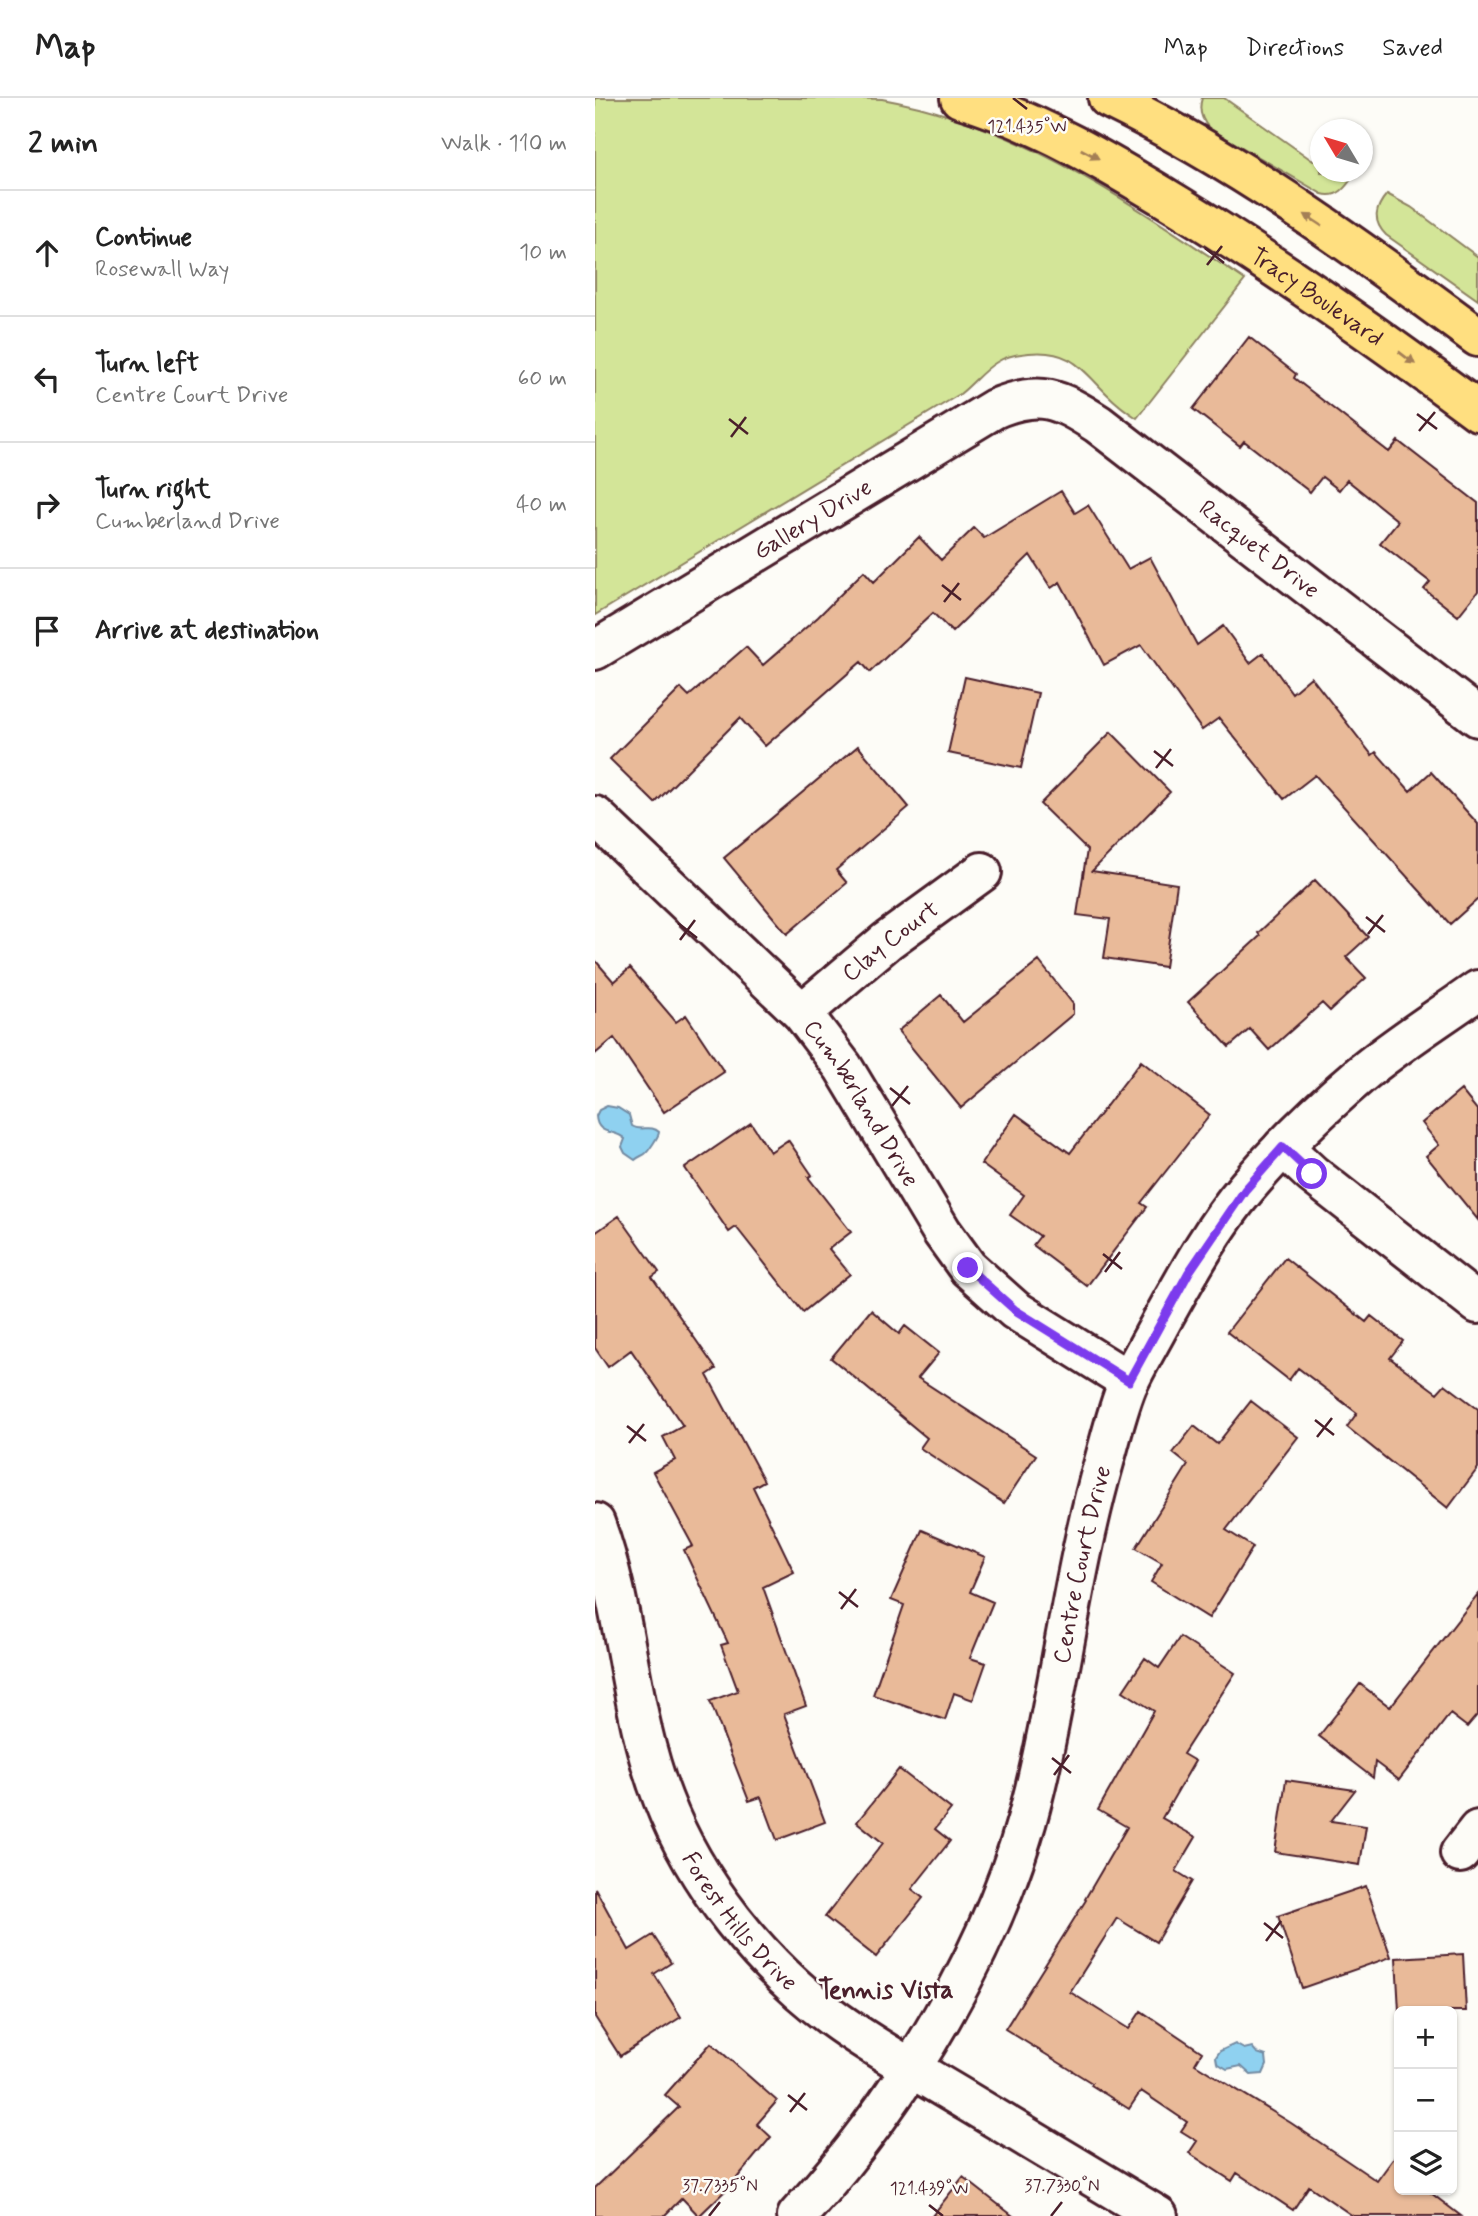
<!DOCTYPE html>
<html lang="en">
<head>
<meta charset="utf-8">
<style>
	body { margin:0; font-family:Mynerve,sans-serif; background:#f2f2f2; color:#222 }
	.controls { position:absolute; right:21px; bottom:21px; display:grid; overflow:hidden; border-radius:10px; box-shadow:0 2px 5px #0004 }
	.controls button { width:63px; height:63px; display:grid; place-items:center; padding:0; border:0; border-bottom:2px solid #e0e0e0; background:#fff; color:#222; font:35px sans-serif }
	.compass { position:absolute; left:715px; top:21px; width:63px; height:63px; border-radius:50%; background:#fff; box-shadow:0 2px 5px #0004; rotate:308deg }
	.stop { position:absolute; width:21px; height:21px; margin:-16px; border:5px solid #7c3aed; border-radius:50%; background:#fff }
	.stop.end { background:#7c3aed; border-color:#fff; box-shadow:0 2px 7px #0008 }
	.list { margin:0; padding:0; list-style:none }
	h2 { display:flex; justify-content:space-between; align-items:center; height:91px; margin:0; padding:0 28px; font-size:30px }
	h2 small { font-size:23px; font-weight:400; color:#767676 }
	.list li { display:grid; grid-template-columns:46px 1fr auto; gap:21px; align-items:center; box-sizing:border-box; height:126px; padding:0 28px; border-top:2px solid #e0e0e0 }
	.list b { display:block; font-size:26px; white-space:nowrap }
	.list p { margin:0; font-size:23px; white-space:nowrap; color:#767676 }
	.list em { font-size:23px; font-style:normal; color:#767676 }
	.icon { flex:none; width:38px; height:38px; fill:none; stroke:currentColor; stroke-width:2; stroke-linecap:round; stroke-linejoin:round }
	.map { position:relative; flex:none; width:883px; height:2118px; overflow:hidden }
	header { display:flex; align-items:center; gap:42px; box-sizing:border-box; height:98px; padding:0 35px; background:#fff; border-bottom:2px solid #e0e0e0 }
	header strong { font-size:33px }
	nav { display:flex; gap:38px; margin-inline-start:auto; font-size:24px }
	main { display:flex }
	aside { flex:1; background:#fff }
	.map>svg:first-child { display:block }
	.green { fill:#d3e598; stroke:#8e8262; stroke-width:2 }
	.water { fill:#8fd1f0; stroke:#738aa1; stroke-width:2 }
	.building { fill:#e9ba99; stroke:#4a1f2b; stroke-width:2 }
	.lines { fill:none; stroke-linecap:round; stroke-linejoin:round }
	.minor-casing { stroke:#4a1f2b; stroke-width:44 }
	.major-casing { stroke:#4a1f2b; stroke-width:44 }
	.minor { stroke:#fdfcf7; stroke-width:38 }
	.major { stroke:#ffdf80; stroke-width:38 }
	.oneway { fill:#a47f56 }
	.route { stroke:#7c3aed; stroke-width:9 }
	.ticks { fill:none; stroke:#4a1f2b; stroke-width:2.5 }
	.labels { text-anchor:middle; stroke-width:5; stroke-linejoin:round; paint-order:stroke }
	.street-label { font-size:24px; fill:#4a1f2b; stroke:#fdfcf7 }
	.neighbourhood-label { font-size:26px; font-weight:bold; fill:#4a1f2b; stroke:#fdfcf7 }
	.ticks-label { font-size:18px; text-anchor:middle; fill:#4a1f2b; stroke:#fdfcf7; stroke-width:5; stroke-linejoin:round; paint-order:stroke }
</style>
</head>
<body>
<header>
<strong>Map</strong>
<nav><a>Map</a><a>Directions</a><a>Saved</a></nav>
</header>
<main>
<aside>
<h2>2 min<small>Walk · 110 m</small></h2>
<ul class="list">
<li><svg class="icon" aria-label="ahead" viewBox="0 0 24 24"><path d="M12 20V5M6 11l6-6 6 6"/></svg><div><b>Continue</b><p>Rosewall Way</p></div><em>10 m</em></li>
<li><svg class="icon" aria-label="left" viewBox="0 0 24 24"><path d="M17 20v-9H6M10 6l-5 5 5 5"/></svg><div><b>Turn left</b><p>Centre Court Drive</p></div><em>60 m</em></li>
<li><svg class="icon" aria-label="right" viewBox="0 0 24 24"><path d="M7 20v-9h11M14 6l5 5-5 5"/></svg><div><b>Turn right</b><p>Cumberland Drive</p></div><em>40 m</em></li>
<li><svg class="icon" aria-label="arrive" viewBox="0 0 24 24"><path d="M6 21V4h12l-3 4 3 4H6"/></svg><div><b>Arrive at destination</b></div></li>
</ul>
</aside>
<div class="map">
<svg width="883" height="2118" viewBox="0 0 883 2118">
	<rect width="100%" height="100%" fill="#fdfcf7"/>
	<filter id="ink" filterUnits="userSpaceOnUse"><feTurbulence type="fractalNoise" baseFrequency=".0143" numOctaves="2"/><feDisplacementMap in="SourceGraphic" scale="14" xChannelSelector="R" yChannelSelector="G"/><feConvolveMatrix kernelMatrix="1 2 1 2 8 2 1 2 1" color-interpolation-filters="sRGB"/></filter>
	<g filter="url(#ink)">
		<path class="green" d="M 0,0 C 66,0 131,0 197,0 C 224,0 260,0 287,1 C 423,25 537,106 650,182 L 542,320 C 531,313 521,305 512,296 C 486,270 475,251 434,255 C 423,256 411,258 402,264 C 388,272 378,286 365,296 L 0,517 Z
			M 607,0 L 629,0 L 718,63 L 725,54 L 726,74 L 761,74 C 752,87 745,101 727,96 L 614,30 C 606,21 603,12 607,0 Z
			M 792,96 L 816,109 L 883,159 L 883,202 L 791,137 C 777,123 780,110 792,96 Z"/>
		<path class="water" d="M 12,1008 L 23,1010 L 34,1017 L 37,1028 C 46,1034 56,1026 64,1034 C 64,1038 53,1054 50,1056 C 47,1058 43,1059 40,1062 L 30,1055 L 27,1049 L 30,1041 C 20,1031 2,1038 1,1018 L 4,1012 Z
			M 640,1946 L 649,1951 L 657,1949 L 662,1955 L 671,1958 L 672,1967 L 668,1976 L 656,1977 L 646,1968 L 632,1971 L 622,1965 L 621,1959 L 625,1953 Z"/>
		<path class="building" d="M 654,239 L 701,276 L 699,280 L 794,354 L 803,343 L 883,405 L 883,493 L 863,518 L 829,491 L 835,484 L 785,445 L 803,423 L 752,382 L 744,392 L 727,379 L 715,394 L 649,343 L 645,348 L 598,311 Z
			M 466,393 L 480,415 L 493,407 L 533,471 L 555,459 L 602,547 L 628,528 L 655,565 L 668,555 L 697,595 L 716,579 L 777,657 L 781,654 L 815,693 L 836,674 L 883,726 L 883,801 L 855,826 L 720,677 L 689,701 L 624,620 L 607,632 L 546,547 L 509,567 L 465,484 L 456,490 L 435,457 L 357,534 L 338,515 L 275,574 L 266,564 L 170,648 L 145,620 L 60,705 L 15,661 L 86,590 L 94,598 L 151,549 L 168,567 L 223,519 L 269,473 L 279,484 L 324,439 L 346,462 L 379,430 L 389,440 Z
			M 370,579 L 443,595 L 426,670 L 353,655 Z
			M 516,634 L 575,694 L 497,773 L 582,786 L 570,869 L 509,860 L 515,821 L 482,817 L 492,752 L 445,706 Z
			M 263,648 L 314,709 L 241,772 L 252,785 L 192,836 L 129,760 Z
			M 720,782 L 773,839 L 751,859 L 771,880 L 735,913 L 727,905 L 674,952 L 655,931 L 634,949 L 593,904 L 665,838 L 663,835 Z
			M 0,862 L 19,884 L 35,870 L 81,924 L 91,917 L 129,974 L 69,1014 L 19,940 L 0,956 Z
			M 444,863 L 478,906 L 478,916 L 366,1010 L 303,933 L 346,897 L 368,924 Z
			M 546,963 L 615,1017 L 546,1105 L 552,1109 L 492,1188 L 438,1147 L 445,1138 L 415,1117 L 429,1097 L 386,1066 L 421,1016 L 475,1055 Z
			M 866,992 L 883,1013 L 883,1122 L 831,1058 L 844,1047 L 827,1025 Z
			M 156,1025 L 175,1054 L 193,1042 L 217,1077 L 213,1079 L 256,1134 L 234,1151 L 255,1176 L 208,1214 L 141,1129 L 134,1134 L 90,1070 Z
			M 24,1118 L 64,1174 L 57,1179 L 121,1271 L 112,1277 L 169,1383 L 158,1389 L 199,1474 L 168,1489 L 211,1608 L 189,1616 L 230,1724 L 182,1742 L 166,1699 L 154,1703 L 115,1603 L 143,1593 L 126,1547 L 133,1545 L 89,1452 L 98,1448 L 58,1374 L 80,1362 L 68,1339 L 88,1328 L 36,1252 L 13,1269 L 0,1250 L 0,1135 Z
			M 690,1160 L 771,1224 L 776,1218 L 808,1243 L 795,1260 L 842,1295 L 850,1286 L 883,1311 L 883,1370 L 853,1410 L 752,1329 L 762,1315 L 703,1270 L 694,1282 L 632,1234 Z
			M 276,1212 L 304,1236 L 310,1228 L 344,1255 L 323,1280 L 441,1357 L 409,1405 L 325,1350 L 332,1340 L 236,1260 Z
			M 656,1303 L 703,1339 L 631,1432 L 658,1449 L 614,1520 L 556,1484 L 567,1465 L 541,1450 L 593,1367 L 578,1355 L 599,1328 L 622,1346 Z
			M 327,1432 L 390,1459 L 375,1494 L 398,1504 L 375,1560 L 391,1565 L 378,1602 L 359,1595 L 350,1622 L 278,1597 L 309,1507 L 296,1502 Z
			M 883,1496 L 883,1616 L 872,1629 L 855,1616 L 804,1682 L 780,1664 L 778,1680 L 724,1638 L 765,1586 L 795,1609 Z
			M 585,1539 L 640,1575 L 588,1656 L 600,1663 L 567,1720 L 601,1739 L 581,1773 L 597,1783 L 561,1844 L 522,1820 L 475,1894 L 534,1931 L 546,1913 L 607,1954 L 600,1966 L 696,2025 L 782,2083 L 804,2053 L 804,2092 L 832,2092 L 866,2118 L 758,2118 L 714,2088 L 698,2112 L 642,2075 L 637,2083 L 594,2055 L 602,2043 L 586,2033 L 592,2024 L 546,1993 L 534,2011 L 496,1987 L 497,1985 L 410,1931 L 491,1802 L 490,1801 L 532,1729 L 503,1712 L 559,1613 L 528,1593 L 550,1560 L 564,1570 Z
			M 304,1671 L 356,1711 L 340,1731 L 355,1743 L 317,1791 L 328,1800 L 281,1859 L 230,1819 L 288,1745 L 262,1724 Z
			M 691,1682 L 760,1692 L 736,1723 L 771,1728 L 765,1767 L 680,1754 Z
			M 771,1788 L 796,1859 L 707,1890 L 683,1818 Z
			M 0,1790 L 34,1852 L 58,1837 L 76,1865 L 59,1876 L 86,1919 L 25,1958 L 0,1919 Z
			M 868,1856 L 871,1913 L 804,1913 L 801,1860 Z
			M 116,1945 L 182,2003 L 162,2026 L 176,2039 L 137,2086 L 104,2118 L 87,2100 L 69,2118 L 0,2118 L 0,2090 L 84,2009 L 70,1997 Z
			M 368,2079 L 418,2118 L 337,2118 Z"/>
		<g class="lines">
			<defs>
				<g id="minor">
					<path id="s1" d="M 0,552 L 399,311 C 445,291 464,301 503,326 L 883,619"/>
					<path id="s2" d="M 0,718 L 207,915 L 248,969 L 347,1134 L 373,1170 L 420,1212 L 534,1283"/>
					<path id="s3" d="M 207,915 L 292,843 L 387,774"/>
					<path d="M 688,1049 L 717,1076 L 883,1206"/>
					<path id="s4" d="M 0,1425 C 33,1514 33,1612 68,1701 C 100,1785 166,1867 238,1920 C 280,1951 327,1976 373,2004 C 436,2042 499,2080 563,2118"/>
					<path d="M 865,1755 L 883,1732"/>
					<path id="s5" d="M 202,2118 C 308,2002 404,1845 440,1691 C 466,1583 478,1472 509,1364 C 516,1339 522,1313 532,1288 C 542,1266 555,1245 566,1224 C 591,1179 618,1129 652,1089 C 686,1049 725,1011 765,977 C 802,946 844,920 883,892"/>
				</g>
				<g id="major">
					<path id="s6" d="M 365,0 C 443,23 515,66 584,108 C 688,172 786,241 883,313"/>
					<path d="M 513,0 C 645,64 766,152 883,239"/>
				</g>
			</defs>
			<use href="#minor" class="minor-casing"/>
			<use href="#major" class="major-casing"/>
			<use href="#minor" class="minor"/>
			<use href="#major" class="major"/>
		</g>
		<defs><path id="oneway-solid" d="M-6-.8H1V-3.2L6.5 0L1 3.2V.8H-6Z" transform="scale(1.75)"/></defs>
		<g class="oneway">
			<use href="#oneway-solid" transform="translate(495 56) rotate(28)"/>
			<use href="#oneway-solid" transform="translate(718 122) rotate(-147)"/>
			<use href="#oneway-solid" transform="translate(812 260) rotate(37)"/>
		</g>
	</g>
	<g class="lines" filter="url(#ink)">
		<path class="route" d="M 373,1170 L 420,1212 L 534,1283 L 594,1174 L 650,1092 L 688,1049 L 717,1076"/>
	</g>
	<path class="ticks" d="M 418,0 L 432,11M 610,150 L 629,165M 612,167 L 627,148M 822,316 L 842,331M 134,321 L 153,336M 824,333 L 840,314M 136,339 L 151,319M 347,487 L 366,502M 349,504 L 364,485M 559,653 L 578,668M 561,670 L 576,651M 771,819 L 790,834M 83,825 L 102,840M 773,836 L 788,817M 85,842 L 100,822M 295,990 L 315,1006M 297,1008 L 313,988M 508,1156 L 527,1171M 510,1174 L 525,1154M 720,1322 L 739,1337M 32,1328 L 51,1343M 722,1339 L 737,1320M 34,1345 L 49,1326M 244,1494 L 263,1509M 246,1511 L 261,1491M 457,1660 L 476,1675M 459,1677 L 474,1657M 669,1825 L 688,1840M 671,1843 L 686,1823M 193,1997 L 212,2012M 195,2014 L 210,1995M 334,2107 L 348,2118M 114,2118 L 125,2104M 456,2118 L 467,2104"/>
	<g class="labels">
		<g class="street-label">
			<text dy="8" stroke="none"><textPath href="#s6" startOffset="410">Tracy Boulevard</textPath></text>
			<text dy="8" stroke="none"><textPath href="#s1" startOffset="254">Gallery Drive</textPath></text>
			<text dy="8" stroke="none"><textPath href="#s1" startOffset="782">Racquet Drive</textPath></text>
			<text dy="8" stroke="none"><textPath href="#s3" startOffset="114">Clay Court</textPath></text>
			<text dy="8" stroke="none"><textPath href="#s2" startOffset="394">Cumberland Drive</textPath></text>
			<text dy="8" stroke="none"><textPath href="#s5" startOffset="723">Centre Court Drive</textPath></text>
			<text dy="8" stroke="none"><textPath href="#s4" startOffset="430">Forest Hills Drive</textPath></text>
		</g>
		<g class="neighbourhood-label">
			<text x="291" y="1900">Tennis Vista</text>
		</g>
	</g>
	<g class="ticks-label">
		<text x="432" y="34">121.435°W</text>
		<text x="125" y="2093">37.7335°N</text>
		<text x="467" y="2093">37.7330°N</text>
		<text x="334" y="2096">121.439°W</text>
	</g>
</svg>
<div class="controls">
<button>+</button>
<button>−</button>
<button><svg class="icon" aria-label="layers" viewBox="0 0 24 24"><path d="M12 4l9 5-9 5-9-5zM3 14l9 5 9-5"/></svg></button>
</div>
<svg class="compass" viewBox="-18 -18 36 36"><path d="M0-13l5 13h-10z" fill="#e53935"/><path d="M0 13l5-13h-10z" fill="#767676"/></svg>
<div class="stop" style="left:717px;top:1076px"></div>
<div class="stop end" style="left:373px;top:1170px"></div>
</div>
</main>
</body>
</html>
